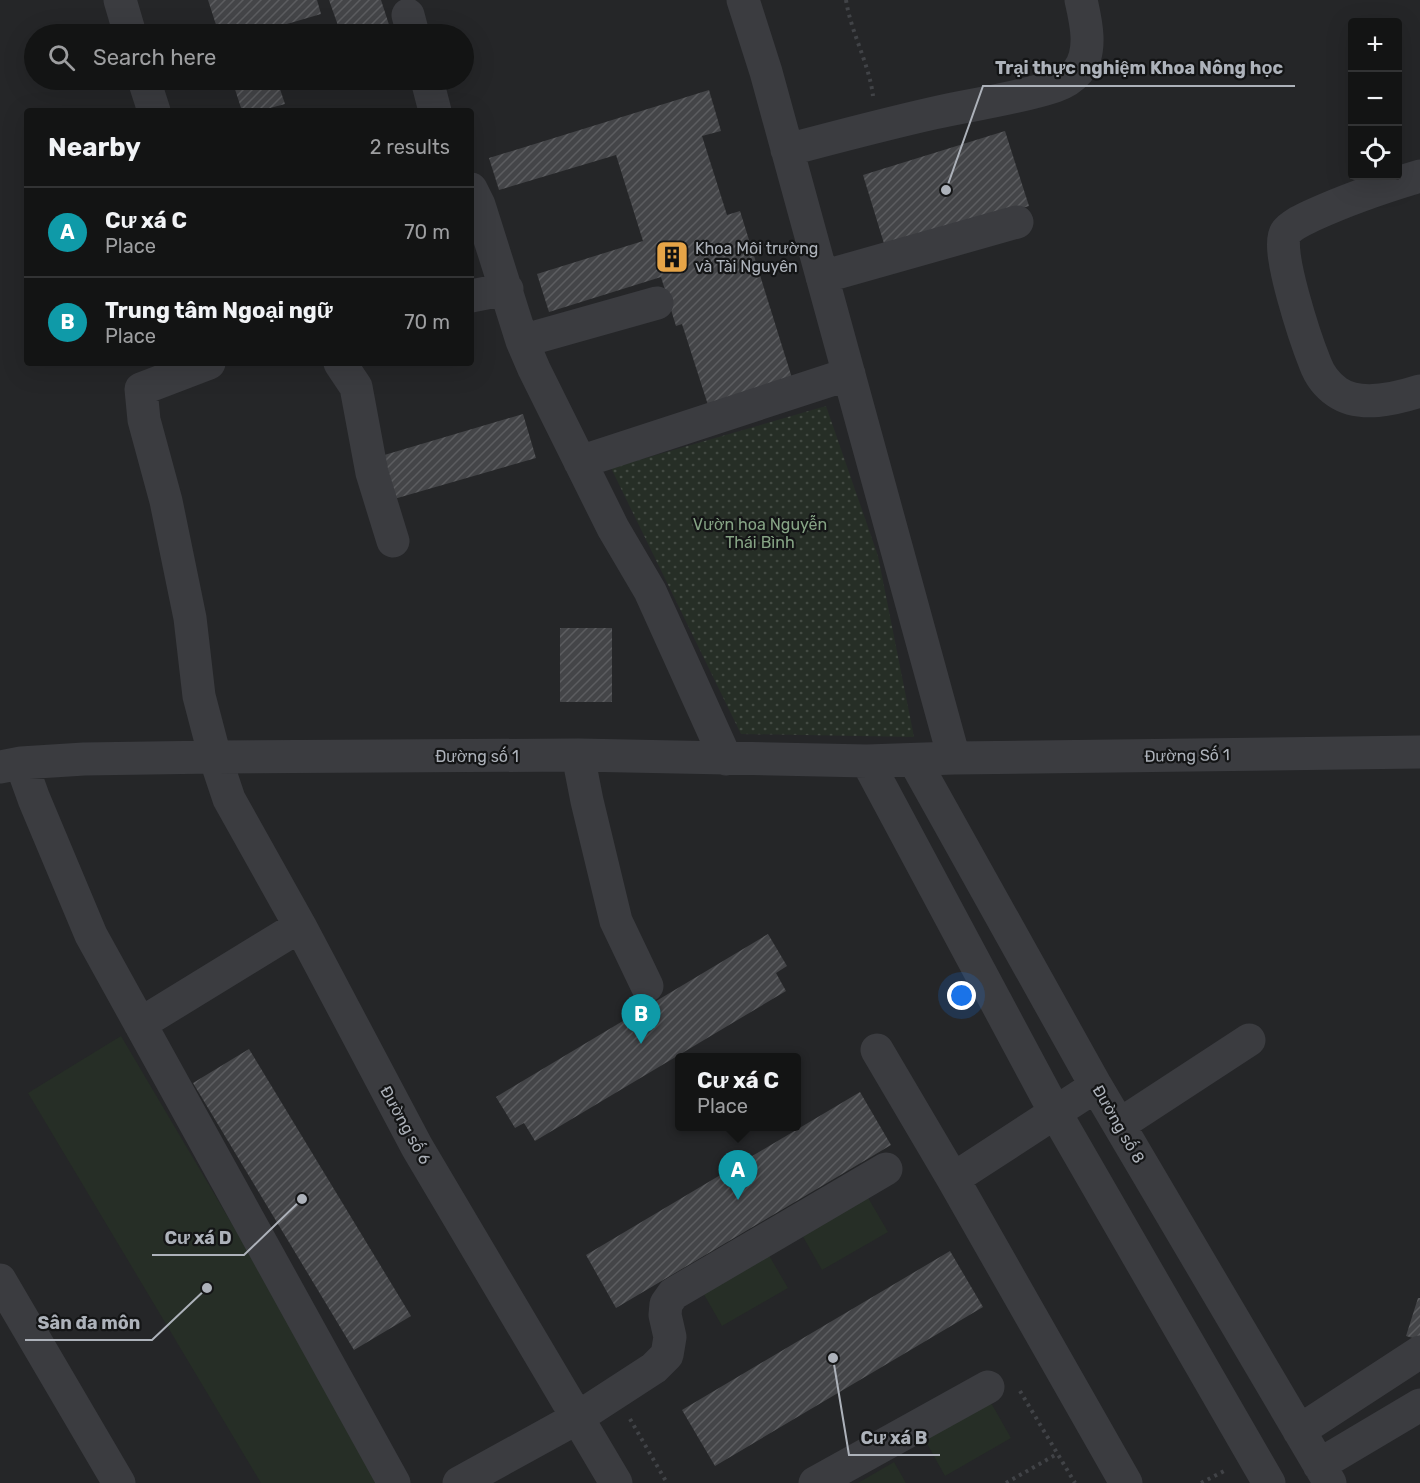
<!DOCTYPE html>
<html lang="en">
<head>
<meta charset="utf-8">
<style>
	body { margin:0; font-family:Rubik,sans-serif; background:#202122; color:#f1f3f6 }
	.controls { position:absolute; right:18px; top:18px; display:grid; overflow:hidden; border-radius:6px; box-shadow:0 6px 24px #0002 }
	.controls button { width:54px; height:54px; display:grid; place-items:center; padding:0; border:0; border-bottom:2px solid #323334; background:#131414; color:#f1f3f6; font:30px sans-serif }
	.you { position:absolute; left:962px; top:996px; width:21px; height:21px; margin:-15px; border:4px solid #fff; border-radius:50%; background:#1a73e8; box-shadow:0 0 0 9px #1a73e833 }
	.badge { display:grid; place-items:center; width:39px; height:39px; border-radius:50%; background:#ea580c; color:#fff; font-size:20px; font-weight:700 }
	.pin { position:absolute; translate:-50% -50px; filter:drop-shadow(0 2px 3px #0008) }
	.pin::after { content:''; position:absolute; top:32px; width:21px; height:18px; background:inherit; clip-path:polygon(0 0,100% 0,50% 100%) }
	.popup { position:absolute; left:675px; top:1053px; width:126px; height:78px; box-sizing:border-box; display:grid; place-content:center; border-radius:6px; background:#131414; filter:drop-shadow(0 2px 4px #0005); font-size:20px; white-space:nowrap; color:#9d9ea0 }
	.popup b { font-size:22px; color:#f1f3f6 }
	.popup::after { content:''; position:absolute; left:50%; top:100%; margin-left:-12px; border:12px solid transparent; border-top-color:#131414 }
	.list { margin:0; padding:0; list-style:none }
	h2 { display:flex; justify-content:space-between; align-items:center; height:78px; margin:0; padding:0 24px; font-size:26px }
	h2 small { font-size:20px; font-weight:400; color:#9d9ea0 }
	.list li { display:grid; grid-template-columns:39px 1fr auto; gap:18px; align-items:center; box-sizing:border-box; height:90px; padding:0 24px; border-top:2px solid #323334 }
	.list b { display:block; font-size:22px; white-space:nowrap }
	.list p { margin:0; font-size:20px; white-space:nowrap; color:#9d9ea0 }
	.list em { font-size:20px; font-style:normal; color:#9d9ea0 }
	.icon { flex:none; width:33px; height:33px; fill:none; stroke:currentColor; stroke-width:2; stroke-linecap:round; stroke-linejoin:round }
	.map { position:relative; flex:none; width:1420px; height:1483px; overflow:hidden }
	.search { position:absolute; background:#131414; box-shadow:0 6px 24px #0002; left:24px; top:24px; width:450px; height:66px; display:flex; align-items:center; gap:15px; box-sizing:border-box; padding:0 21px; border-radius:33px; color:#9d9ea0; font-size:22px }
	.panel { position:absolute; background:#131414; box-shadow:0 6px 24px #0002; left:24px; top:108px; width:450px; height:258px; border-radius:6px }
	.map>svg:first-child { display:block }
	.built { fill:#252628; fill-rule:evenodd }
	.grass { fill:#262e26 }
	.park { fill:url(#park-dots) }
	.building { fill:url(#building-hatch) }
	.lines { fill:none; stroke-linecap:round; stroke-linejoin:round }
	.path { stroke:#414347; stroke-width:4; stroke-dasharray:3 4.5; stroke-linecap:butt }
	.minor { stroke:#3b3c40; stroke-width:33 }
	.labels { text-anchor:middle; stroke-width:4.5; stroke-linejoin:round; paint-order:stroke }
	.poi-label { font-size:16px; fill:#adb2ba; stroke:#141516; text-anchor:start }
	.park-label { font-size:16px; fill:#86a485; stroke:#141516 }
	.street-label { font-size:16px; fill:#adb2ba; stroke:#141516 }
	.leader { fill:none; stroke:#adb2ba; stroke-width:2 }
	.callout-dot { fill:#adb2ba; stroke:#141516; stroke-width:2 }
	.callout-label { font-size:18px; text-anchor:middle; font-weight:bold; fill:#adb2ba; stroke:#141516; stroke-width:4.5; stroke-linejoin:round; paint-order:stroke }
</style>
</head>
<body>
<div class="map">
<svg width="1420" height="1483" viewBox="0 0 1420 1483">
	<defs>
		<pattern id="park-dots" width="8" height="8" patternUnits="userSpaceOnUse" patternTransform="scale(1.5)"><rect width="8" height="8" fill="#262e26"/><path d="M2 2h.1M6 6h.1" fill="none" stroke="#434a43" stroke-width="1.8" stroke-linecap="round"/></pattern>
		<pattern id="building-hatch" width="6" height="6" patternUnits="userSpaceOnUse" patternTransform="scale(1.5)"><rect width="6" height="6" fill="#444548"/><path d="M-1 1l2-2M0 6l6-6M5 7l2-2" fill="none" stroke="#5c5d60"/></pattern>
	</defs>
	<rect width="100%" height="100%" fill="#191a1b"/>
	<path class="built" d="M 0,0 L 1420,0 L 1420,1483 L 0,1483 ZM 1352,22 L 1398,22 L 1398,176 L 1352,176 ZM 34,34 L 464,34 L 464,80 L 34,80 ZM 27,111 L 471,111 L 471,363 L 27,363 ZM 680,1058 L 796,1058 L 796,1126 L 680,1126 Z"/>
	<path class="grass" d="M 121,1036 L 385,1483 L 261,1483 L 28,1093 Z
		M 867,1196 L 888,1232 L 822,1270 L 802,1235 Z
		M 767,1252 L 788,1288 L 722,1326 L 702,1291 Z
		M 990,1401 L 1011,1438 L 945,1476 L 925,1440 Z
		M 894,1462 L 906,1483 L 858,1483 Z"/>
	<path class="park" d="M 826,406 L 878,556 L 914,737 L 741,734 L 611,468 Z"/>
	<path class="building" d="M 208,0 L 317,0 L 321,14 L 263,31 L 264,34 L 219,34 Z
		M 329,0 L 381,0 L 392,34 L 341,34 Z
		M 232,80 L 277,80 L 285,104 L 259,111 L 242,111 Z
		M 709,90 L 721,131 L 702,136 L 727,215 L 740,211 L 792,378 L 708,405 L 682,324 L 676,326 L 661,277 L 549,312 L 537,274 L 643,241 L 616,155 L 499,190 L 489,158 Z
		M 1005,131 L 1029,206 L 886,250 L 863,175 Z
		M 523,414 L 536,458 L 394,499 L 381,456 Z
		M 560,628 L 612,628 L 612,702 L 560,702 Z
		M 768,934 L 787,966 L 776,973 L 786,991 L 535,1141 L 524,1123 L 515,1128 L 496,1097 Z
		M 249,1049 L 411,1316 L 354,1350 L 193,1083 Z
		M 860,1092 L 891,1145 L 616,1308 L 586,1255 Z
		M 950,1251 L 983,1307 L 715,1466 L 682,1410 Z
		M 1418,1298 L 1420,1298 L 1420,1340 L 1406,1336 Z"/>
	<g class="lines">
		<path class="path" d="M 846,0 C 851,33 869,63 873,96
			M 1020,1391 L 1075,1483
			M 630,1419 L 667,1483
			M 1006,1483 L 1057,1454
			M 1201,1483 L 1226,1470"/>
		<path class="minor" d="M 120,0 L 130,34
			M 743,0 L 766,72 L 954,758
			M 408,15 L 413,34
			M 144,80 L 154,111
			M 427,80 L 435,111
			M 787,150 C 836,137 885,124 934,113 C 974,104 1016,99 1055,86 C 1064,83 1072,78 1078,71 C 1093,51 1086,22 1081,0
			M 1420,176 C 1383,187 1348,199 1313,215 C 1305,219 1292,224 1286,232 C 1274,247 1307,343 1315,363 C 1319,374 1327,385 1337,392 C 1360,408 1395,399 1420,391
			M 471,189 L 479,205 L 522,341 L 534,369 L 613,528 L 650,591 L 726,759
			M 822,277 L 1017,222
			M 471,296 L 507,289
			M 522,341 L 657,303
			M 209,363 L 141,389 L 144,420 L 166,501 L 190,618 L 199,696 L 215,757 L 229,799 L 300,926 L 417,1147 L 616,1483
			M 340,363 L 356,387 L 372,473 L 393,541
			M 580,462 L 849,374
			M 578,755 L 587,801 L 616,921 L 647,986
			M 914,760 L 1096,1086 L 1330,1483
			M 867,761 L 1056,1114 L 1269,1483
			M 21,763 L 34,799 L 91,935 L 394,1483
			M 0,767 L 21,763 L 84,759 L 215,757 L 578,755 L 867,761 L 954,758 L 1420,752
			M 140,1024 L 300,926
			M 877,1050 L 953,1179 L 1126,1483
			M 1119,1125 L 1249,1040
			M 953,1179 L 1096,1086
			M 0,1280 L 119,1483
			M 1299,1431 L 1420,1352
			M 1319,1465 L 1420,1405
			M 459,1483 L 577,1418 L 654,1368 L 667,1355 L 670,1337 L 665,1315 L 666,1304 L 673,1294 L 886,1169
			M 815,1483 L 988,1387"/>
	</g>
	<defs>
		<symbol id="building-square" viewBox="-11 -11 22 22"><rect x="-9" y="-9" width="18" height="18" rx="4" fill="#e6a447" stroke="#141516"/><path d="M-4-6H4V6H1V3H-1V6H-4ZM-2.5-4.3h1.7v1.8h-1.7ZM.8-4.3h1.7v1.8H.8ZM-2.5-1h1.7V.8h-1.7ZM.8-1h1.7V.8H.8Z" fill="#111"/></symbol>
	</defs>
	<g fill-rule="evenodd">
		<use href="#building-square" x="653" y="238" width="38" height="38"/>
	</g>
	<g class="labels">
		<g class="poi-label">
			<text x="695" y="254">Khoa Môi trường<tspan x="695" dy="18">và Tài Nguyên</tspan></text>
		</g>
		<g class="park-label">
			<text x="760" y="530">Vườn hoa Nguyễn<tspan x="760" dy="18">Thái Bình</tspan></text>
		</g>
		<g class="street-label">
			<text transform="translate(1187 755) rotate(-1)" y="6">Đường Số 1</text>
			<text x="477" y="762">Đường số 1</text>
			<text transform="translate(1119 1124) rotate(60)" y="6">Đường số 8</text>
			<text transform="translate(406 1125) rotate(61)" y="6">Đường số 6</text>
		</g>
	</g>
	<path class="leader" d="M946 190L983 86H1295M302 1199L244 1255H152M207 1288L152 1340H25M833 1358L849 1455H940"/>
	<g class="callout-dot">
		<circle cx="946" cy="190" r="6"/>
		<circle cx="302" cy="1199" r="6"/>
		<circle cx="207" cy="1288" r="6"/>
		<circle cx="833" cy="1358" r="6"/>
	</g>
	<g class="callout-label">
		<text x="1139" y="74">Trại thực nghiệm Khoa Nông học</text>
		<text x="198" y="1244">Cư xá D</text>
		<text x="89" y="1329">Sân đa môn</text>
		<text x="894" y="1444">Cư xá B</text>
	</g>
</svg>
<div class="controls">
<button>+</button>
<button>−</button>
<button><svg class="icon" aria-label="locate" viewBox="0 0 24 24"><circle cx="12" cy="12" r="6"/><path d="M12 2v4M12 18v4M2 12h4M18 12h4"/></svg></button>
</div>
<div class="you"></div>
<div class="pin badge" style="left:738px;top:1200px;background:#0f9aa8">A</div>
<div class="popup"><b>Cư xá C</b>Place</div>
<div class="pin badge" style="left:641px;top:1044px;background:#0f9aa8">B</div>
<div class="search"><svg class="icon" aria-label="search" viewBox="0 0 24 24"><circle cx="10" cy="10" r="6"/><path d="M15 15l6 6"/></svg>Search here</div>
<section class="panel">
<h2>Nearby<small>2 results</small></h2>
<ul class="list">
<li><span class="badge" style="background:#0f9aa8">A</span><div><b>Cư xá C</b><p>Place</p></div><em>70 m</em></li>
<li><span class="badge" style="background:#0f9aa8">B</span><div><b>Trung tâm Ngoại ngữ</b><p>Place</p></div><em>70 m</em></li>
</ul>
</section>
</div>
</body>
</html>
